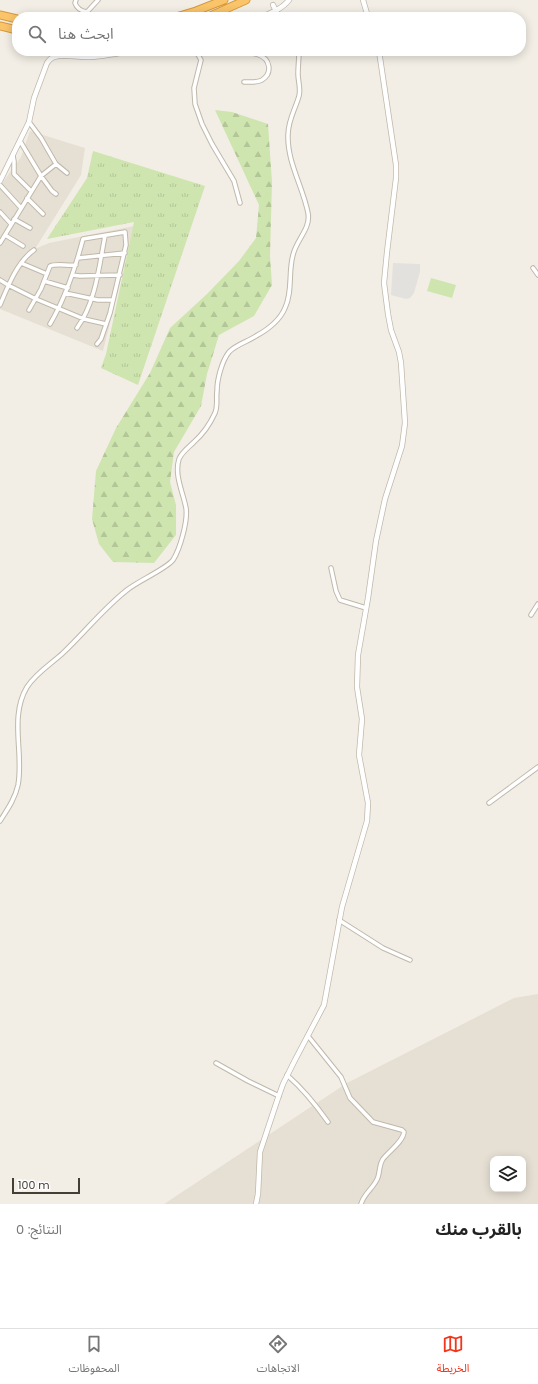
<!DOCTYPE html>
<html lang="ar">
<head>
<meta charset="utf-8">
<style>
	body { margin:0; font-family:Poppins,"Noto Sans Arabic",sans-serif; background:#f6f6f6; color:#222; direction:rtl }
	.controls { position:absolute; right:12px; bottom:12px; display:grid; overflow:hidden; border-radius:8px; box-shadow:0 2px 10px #0003 }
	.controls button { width:36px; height:36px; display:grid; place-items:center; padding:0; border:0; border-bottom:1px solid #e0e0e0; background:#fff; color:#222; font:20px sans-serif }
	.scale { position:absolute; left:12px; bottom:10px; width:68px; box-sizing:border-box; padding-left:4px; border:2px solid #443e35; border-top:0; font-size:11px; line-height:14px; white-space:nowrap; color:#443e35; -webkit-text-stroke:3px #fff; paint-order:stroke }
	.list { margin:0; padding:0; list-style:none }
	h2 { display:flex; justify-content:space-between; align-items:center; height:52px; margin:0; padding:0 16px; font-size:17px }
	h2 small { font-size:13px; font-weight:400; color:#767676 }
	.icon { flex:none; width:22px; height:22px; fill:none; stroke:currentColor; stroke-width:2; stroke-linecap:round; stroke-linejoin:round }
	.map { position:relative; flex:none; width:538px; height:1204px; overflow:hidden; direction:ltr }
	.search { position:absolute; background:#fff; box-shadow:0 2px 10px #0003; left:12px; right:12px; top:12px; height:44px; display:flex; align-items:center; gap:10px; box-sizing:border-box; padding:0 14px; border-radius:16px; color:#767676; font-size:15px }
	.sheet { height:124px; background:#fff }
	nav { display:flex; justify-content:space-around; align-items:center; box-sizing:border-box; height:56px; border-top:1px solid #e0e0e0; background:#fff; font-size:11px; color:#767676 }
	nav a { display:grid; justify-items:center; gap:2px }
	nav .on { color:#f3351c }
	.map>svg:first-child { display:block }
	.residential { fill:#e6e0d4; fill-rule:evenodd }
	.grass { fill:url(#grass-tufts) }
	.forest { fill:url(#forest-firs) }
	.park { fill:#cfe5af }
	.parking { fill:#e3e1de }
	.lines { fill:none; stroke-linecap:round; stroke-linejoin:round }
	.minor-casing { stroke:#c0b8ab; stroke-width:5.5 }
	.tertiary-casing { stroke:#c0b8ab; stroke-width:6 }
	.motorway-casing { stroke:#d8983a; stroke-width:9 }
	.minor { stroke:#fff; stroke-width:3.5 }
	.tertiary { stroke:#fff; stroke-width:4.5 }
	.motorway { stroke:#f9c46a; stroke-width:7 }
</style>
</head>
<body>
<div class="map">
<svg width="538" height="1204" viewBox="0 0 538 1204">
	<defs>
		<pattern id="grass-tufts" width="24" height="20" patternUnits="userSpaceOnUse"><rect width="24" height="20" fill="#cfe5af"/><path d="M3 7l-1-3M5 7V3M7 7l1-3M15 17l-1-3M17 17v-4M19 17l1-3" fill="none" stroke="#b3c697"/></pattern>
		<pattern id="forest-firs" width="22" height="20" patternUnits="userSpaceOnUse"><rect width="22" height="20" fill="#cfe5af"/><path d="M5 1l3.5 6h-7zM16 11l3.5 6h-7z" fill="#b3c697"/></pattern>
	</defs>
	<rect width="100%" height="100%" fill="#f2eee5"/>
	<path class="residential" d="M 30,131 L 85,148 L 81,175 L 35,249 L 49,243 L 134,226 L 103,351 L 0,309 L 0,186 L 21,157 Z
		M 538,994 L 538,1204 L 164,1204 L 347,1083 L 514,998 ZM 493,1159 L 523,1159 L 523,1189 L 493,1189 Z"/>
	<path class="grass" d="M 93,151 L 205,186 L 138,385 L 101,368 L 106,354 L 134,222 L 47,239 L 87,178 Z"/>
	<path class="forest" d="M 215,110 L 232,112 L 268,124 L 272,182 L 270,256 L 272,285 L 254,316 L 219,335 L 207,374 L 201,406 L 174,452 L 170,482 L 176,505 L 176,535 L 154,563 L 113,562 L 99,544 L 92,519 L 96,471 L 116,428 L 150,373 L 170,328 L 207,294 L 239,261 L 256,238 L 259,205 Z"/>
	<path class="park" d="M 431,278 L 456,285 L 452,298 L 427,291 Z"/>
	<path class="parking" d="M 393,263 L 420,264 L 420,272 L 414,293 L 410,298 L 406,299 L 391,295 Z"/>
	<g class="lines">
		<defs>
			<path id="minor" d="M 76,0 L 75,3 C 77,9 81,11 87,12 L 98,0
				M 276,11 L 281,17
				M 193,51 L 197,53 L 201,60 L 194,88 L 195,104 L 202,124 L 212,144 L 234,181 L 240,203
				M 197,53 C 214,52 243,49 259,55 C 270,59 273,73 262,80 C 257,83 250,82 244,82
				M 29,122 L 41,138 L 56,164 L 67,173
				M 20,141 L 41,176 L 56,164
				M 13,156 L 14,161 L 14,174 L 31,191
				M 0,185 L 21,208
				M 27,198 L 43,214
				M 0,212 L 11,224
				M 14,219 L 30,228
				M 5,235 L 23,246
				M 0,243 L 41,176 L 52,191 L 56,194
				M 78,258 L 125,253
				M 21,263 L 47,274
				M 533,268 L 538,275
				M 72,275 L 80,276 L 120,275
				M 0,280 L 8,285 L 36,299 L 84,319 L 106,324
				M 44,281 L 68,288
				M 65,293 L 98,300 L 113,300
				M 0,305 C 8,286 17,262 34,250
				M 29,310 L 41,289 L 50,266 C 57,263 67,266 76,265
				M 50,324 C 66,297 75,269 83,239 L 125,232 L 126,245 L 110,313 L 101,339 L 97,344
				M 77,328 C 96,302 99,266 105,236
				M 331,568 L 336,591 L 340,600 L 366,608
				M 531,615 L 538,604
				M 489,803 L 538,767
				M 0,821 C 7,810 15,799 18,785 C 24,753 9,717 27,687 C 36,673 51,664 63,653 C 85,632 104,608 127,590 C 138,581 166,569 173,560 C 180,549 188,521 186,508 C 183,492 174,475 179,459 C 182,452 188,448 194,442 C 203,434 210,424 215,413 C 218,406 216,398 217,391 C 217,379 222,361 229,352 C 237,344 247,342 256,336 C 267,330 280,320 285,308 C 293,291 288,272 293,255 C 296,240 311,229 308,213 C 303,187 287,162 288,135 C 288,120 295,110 299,96 C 301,89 298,81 298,74 C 298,66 299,59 299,51
				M 339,920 L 383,948 L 410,960
				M 308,1036 L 341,1077 L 350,1098 L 373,1122 L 402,1130 L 404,1132 C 403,1142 389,1151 383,1159 C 379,1165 380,1171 378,1177 C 375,1187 364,1193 361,1204
				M 216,1063 L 248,1081 L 279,1096
				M 287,1075 C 303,1089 316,1105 328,1122"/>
			<path id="tertiary" d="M 363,0 L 368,17
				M 273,5 L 276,11
				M 261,17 C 271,13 282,9 289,0
				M 0,181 L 29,122 L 34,98 L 47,63 C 49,60 51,58 54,57 C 64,54 75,57 86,57 C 101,57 115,54 130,51
				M 256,1204 L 258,1194 L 260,1152 L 278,1098 L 283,1084 L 295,1060 L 324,1005 L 342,907 L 367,821 L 368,803 L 359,755 L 362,719 L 357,687 L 358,655 L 368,598 L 376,541 L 385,499 L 402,446 L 405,423 L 401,363 L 399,352 L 391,330 L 388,314 L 384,283 L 387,252 L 396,178 L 396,165 L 379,51"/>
			<path id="motorway" d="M 0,15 L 17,19
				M 176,17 L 196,11 L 224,0
				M 208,17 L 246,0
				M 0,26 L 17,30"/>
		</defs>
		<use href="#minor" class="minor-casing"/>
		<use href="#tertiary" class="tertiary-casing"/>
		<use href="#motorway" class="motorway-casing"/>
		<use href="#minor" class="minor"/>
		<use href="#tertiary" class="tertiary"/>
		<use href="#motorway" class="motorway"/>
	</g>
</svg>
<div class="controls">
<button><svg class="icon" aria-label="layers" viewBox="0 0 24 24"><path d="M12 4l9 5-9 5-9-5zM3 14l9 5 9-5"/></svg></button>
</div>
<div class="scale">100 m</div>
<div class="search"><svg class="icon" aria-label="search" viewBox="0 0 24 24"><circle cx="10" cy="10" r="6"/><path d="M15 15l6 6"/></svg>ابحث هنا</div>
</div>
<section class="sheet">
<h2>بالقرب منك<small>النتائج: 0</small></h2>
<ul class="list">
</ul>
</section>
<nav>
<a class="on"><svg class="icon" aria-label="map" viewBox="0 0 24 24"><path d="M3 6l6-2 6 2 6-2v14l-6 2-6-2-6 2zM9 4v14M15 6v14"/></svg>الخريطة</a>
<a><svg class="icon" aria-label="directions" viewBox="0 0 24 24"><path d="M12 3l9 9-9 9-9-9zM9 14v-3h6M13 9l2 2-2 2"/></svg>الاتجاهات</a>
<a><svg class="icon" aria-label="saved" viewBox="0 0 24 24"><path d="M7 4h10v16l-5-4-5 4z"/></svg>المحفوظات</a>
</nav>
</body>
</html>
